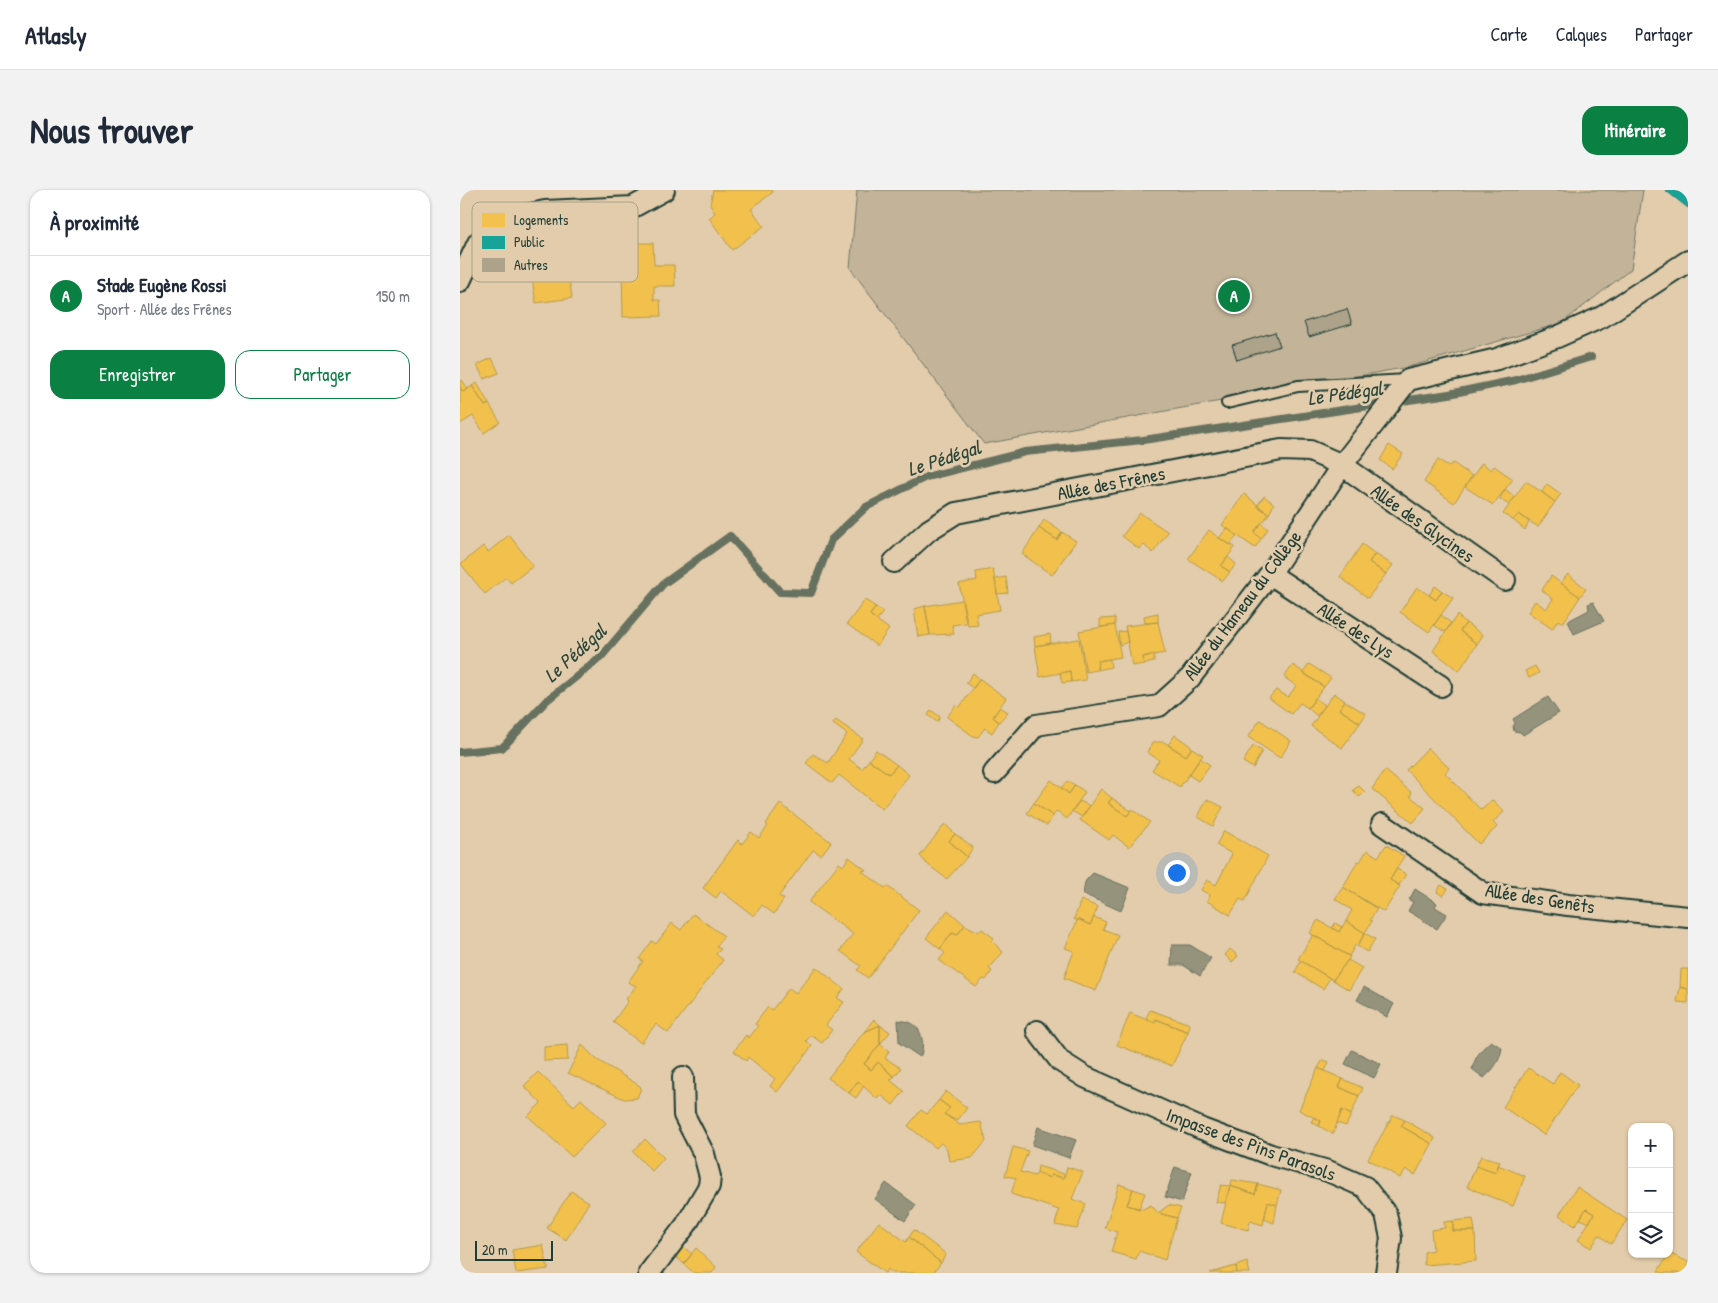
<!DOCTYPE html>
<html lang="fr">
<head>
<meta charset="utf-8">
<style>
	body { margin:0; font-family:"Patrick Hand",sans-serif; background:#f2f2f3; color:#1f2937 }
	.controls { position:absolute; right:15px; bottom:15px; display:grid; overflow:hidden; border-radius:10px; box-shadow:0 1px 4px #0004 }
	.controls button { width:45px; height:45px; display:grid; place-items:center; padding:0; border:0; border-bottom:1px solid #e0e1e3; background:#fff; color:#1f2937; font:25px sans-serif }
	.scale { position:absolute; left:15px; bottom:12px; width:78px; box-sizing:border-box; padding-left:5px; border:2px solid #1f3d34; border-top:0; font-size:14px; line-height:18px; white-space:nowrap; color:#1f3d34; -webkit-text-stroke:4px #e3ccac; paint-order:stroke }
	.you { position:absolute; left:716px; top:682px; width:18px; height:18px; margin:-12px; border:4px solid #fff; border-radius:50%; background:#1a73e8; box-shadow:0 0 0 8px #1a73e833 }
	.badge { display:grid; place-items:center; width:32px; height:32px; border-radius:50%; background:#0b8043; color:#fff; font-size:16px; font-weight:700 }
	.pin { position:absolute; translate:-50% -50%; border:2px solid #fff; box-shadow:0 1px 5px #0006 }
	.list { margin:0; padding:0; list-style:none }
	h2 { display:flex; justify-content:space-between; align-items:center; height:65px; margin:0; padding:0 20px; font-size:21px }
	h2 small { font-size:16px; font-weight:400; color:#747a83 }
	.list li { display:grid; grid-template-columns:32px 1fr auto; gap:15px; align-items:center; box-sizing:border-box; height:80px; padding:0 20px; border-top:1px solid #e0e1e3 }
	.list b { display:block; font-size:19px; white-space:nowrap }
	.list p { margin:0; font-size:16px; white-space:nowrap; color:#747a83 }
	.list em { font-size:16px; font-style:normal; color:#747a83 }
	.actions { display:flex; gap:10px; padding:15px 20px }
	.actions a { flex:1; padding:11px 0; border:1px solid #0b8043; border-radius:15px; text-align:center; font-size:18px; color:#0b8043 }
	.actions .main { background:#0b8043; color:#fff }
	.icon { flex:none; width:28px; height:28px; fill:none; stroke:currentColor; stroke-width:2; stroke-linecap:round; stroke-linejoin:round }
	.map { position:relative; flex:none; width:1228px; height:1083px; overflow:hidden; border-radius:15px }
	header { display:flex; align-items:center; gap:30px; box-sizing:border-box; height:70px; padding:0 25px; background:#fff; border-bottom:1px solid #e0e1e3 }
	header strong { font-size:24px }
	nav { display:flex; gap:28px; margin-inline-start:auto; font-size:18px }
	.intro { display:flex; align-items:center; justify-content:space-between; box-sizing:border-box; height:120px; padding:0 30px }
	h1 { margin:0; font-size:35px }
	.button { padding:12px 22px; border-radius:15px; background:#0b8043; color:#fff; font-size:18px; font-weight:700 }
	main { display:flex; gap:30px; padding:0 30px }
	aside { flex:1; background:#fff; border-radius:15px; box-shadow:0 1px 4px #0004 }
	.map>svg:first-child { display:block }
	.green { fill:#c3b499; stroke:#717866 }
	.water { fill:#95937c; stroke:#66715f }
	.homes { fill:#f2c14e; stroke:#b39946 }
	.public { fill:#17a398; stroke:#19847a }
	.lines { fill:none; stroke-linecap:round; stroke-linejoin:round }
	.stream { stroke:#66715f; stroke-width:8 }
	.building { fill:#ada38a; stroke:#1f3d34 }
	.service-casing { stroke:#1f3d34; stroke-width:14 }
	.minor-casing { stroke:#1f3d34; stroke-width:24 }
	.service { stroke:#e3ccac; stroke-width:10 }
	.minor { stroke:#e3ccac; stroke-width:20 }
	.labels { text-anchor:middle; stroke-width:5; stroke-linejoin:round; paint-order:stroke }
	.street-label { font-size:19px; fill:#1f3d34; stroke:#e3ccac }
	.water-label { font-size:20px; font-style:italic; fill:#2b463b; stroke:#e3ccac }
	.key { fill:#e3ccac; stroke:#a8a188; stroke-width:1 }
	.key-label { font-size:14px; fill:#1f3d34 }
</style>
</head>
<body>
<header>
<strong>Atlasly</strong>
<nav><a>Carte</a><a>Calques</a><a>Partager</a></nav>
</header>
<div class="intro"><h1>Nous trouver</h1><a class="button">Itinéraire</a></div>
<main>
<aside>
<h2>À proximité<small></small></h2>
<ul class="list">
<li><span class="badge">A</span><div><b>Stade Eugène Rossi</b><p>Sport · Allée des Frênes</p></div><em>150 m</em></li>
</ul>
<div class="actions"><a class="main">Enregistrer</a><a>Partager</a></div>
</aside>
<div class="map">
<svg width="1228" height="1083" viewBox="0 0 1228 1083">
	<rect width="100%" height="100%" fill="#e3ccac"/>
	<filter id="ink" filterUnits="userSpaceOnUse"><feTurbulence type="fractalNoise" baseFrequency=".02" numOctaves="2"/><feDisplacementMap in="SourceGraphic" scale="10" xChannelSelector="R" yChannelSelector="G"/><feConvolveMatrix kernelMatrix="1 2 1 2 8 2 1 2 1" color-interpolation-filters="sRGB"/></filter>
	<g filter="url(#ink)">
		<path class="green" d="M 397,0 L 1183,0 L 1171,79 L 1102,133 L 948,177 L 524,254 L 390,78 Z"/>
		<path class="water" d="M 1133,412 L 1144,431 L 1114,444 L 1108,431 L 1129,420 L 1128,414 Z
			M 1088,507 L 1099,523 L 1063,545 L 1060,542 L 1054,541 L 1053,537 L 1055,533 L 1053,529 Z
			M 633,683 L 670,698 L 661,721 L 623,704 C 626,690 622,694 633,683 Z
			M 955,699 L 977,713 L 975,717 L 987,724 L 977,739 L 948,721 L 953,712 L 949,710 Z
			M 712,755 L 730,755 L 751,768 L 740,786 L 723,775 L 711,775 Z
			M 904,797 L 934,814 L 927,827 L 897,810 Z
			M 438,830 C 442,831 448,831 451,833 C 463,838 465,857 460,867 L 439,853 Z
			M 1031,851 L 1042,858 C 1040,871 1034,879 1024,888 L 1012,879 C 1015,867 1021,859 1031,851 Z
			M 892,860 L 921,874 L 914,888 L 885,874 Z
			M 578,937 L 616,950 L 609,968 L 572,955 Z
			M 715,977 L 732,982 L 722,1012 L 705,1007 Z
			M 426,993 L 456,1015 L 445,1031 L 415,1009 Z"/>
		<path class="homes" d="M 253,0 L 312,0 L 313,2 L 291,19 L 304,36 L 272,60 L 249,28 L 255,23 L 250,15 Z
			M 171,53 L 193,53 L 194,75 L 214,75 L 215,96 L 194,96 L 194,110 L 200,110 L 201,126 L 163,127 L 162,76 L 172,75 Z
			M 99,54 L 102,76 L 107,75 L 112,108 L 76,113 L 67,59 Z
			M 32,168 L 39,183 L 24,189 L 17,175 Z
			M 2,190 L 8,199 L 3,202 L 0,197 L 0,191 Z
			M 17,193 L 29,214 L 25,216 L 12,196 Z
			M 12,196 L 25,216 L 29,214 L 40,232 L 24,243 L 13,226 L 0,234 L 0,197 L 3,202 Z
			M 929,255 L 943,264 L 932,279 L 920,270 Z
			M 978,270 L 989,276 L 993,273 L 1012,286 L 994,313 L 964,292 Z
			M 1022,273 L 1031,280 L 1034,276 L 1053,289 L 1033,315 L 1005,297 Z
			M 1066,291 L 1095,312 L 1078,337 L 1059,324 L 1053,330 L 1043,324 Z
			M 1087,294 L 1101,304 L 1095,312 L 1082,302 Z
			M 1045,299 L 1055,307 L 1049,315 L 1040,309 Z
			M 784,304 L 809,324 L 794,342 L 801,349 L 795,358 L 762,335 Z
			M 804,306 L 814,314 L 809,324 L 797,316 Z
			M 680,323 L 708,342 L 693,363 L 683,354 L 679,359 L 662,346 Z
			M 1059,324 L 1069,332 L 1065,340 L 1053,330 Z
			M 584,330 L 602,342 L 597,350 L 579,338 Z
			M 801,333 L 808,339 L 801,349 L 794,342 Z
			M 579,338 L 597,350 L 602,342 L 616,351 L 592,385 L 562,364 Z
			M 767,338 L 777,346 L 770,355 L 759,348 Z
			M 749,340 L 759,348 L 775,357 L 761,376 L 770,382 L 763,391 L 728,369 Z
			M 49,345 L 73,376 L 51,393 L 46,387 L 25,404 L 1,374 L 23,356 L 28,362 Z
			M 902,354 L 915,364 L 909,372 L 926,384 L 908,408 L 880,387 Z
			M 915,364 L 933,375 L 926,384 L 909,372 Z
			M 768,367 L 776,374 L 770,382 L 761,376 Z
			M 533,379 L 540,420 L 516,424 L 518,435 L 508,436 L 499,394 L 517,390 L 516,382 Z
			M 1108,384 L 1126,399 L 1120,407 L 1101,393 Z
			M 1091,386 L 1120,407 L 1103,433 L 1098,430 L 1092,439 L 1068,422 L 1075,411 L 1086,419 L 1093,409 L 1082,400 Z
			M 546,387 L 548,403 L 537,404 L 535,389 Z
			M 975,396 L 982,401 L 976,410 L 969,405 Z
			M 957,397 L 976,410 L 982,401 L 993,408 L 969,442 L 940,422 Z
			M 405,410 L 416,417 L 410,425 L 429,439 L 417,456 L 387,434 Z
			M 502,410 L 506,433 L 492,435 L 494,444 L 470,445 L 465,416 Z
			M 465,416 L 470,445 L 458,447 L 454,419 Z
			M 416,417 L 423,422 L 417,430 L 410,425 Z
			M 698,423 L 698,432 L 685,433 L 684,426 Z
			M 981,425 L 991,433 L 985,442 L 974,435 Z
			M 997,425 L 1006,433 L 1000,441 L 1017,454 L 999,481 L 973,461 Z
			M 655,428 L 655,435 L 640,437 L 640,429 Z
			M 698,432 L 705,463 L 683,467 L 684,474 L 672,476 L 665,436 Z
			M 1006,433 L 1023,445 L 1017,454 L 1000,441 Z
			M 655,435 L 661,467 L 638,471 L 637,480 L 626,482 L 619,441 Z
			M 666,441 L 668,452 L 660,455 L 658,442 Z
			M 590,444 L 591,453 L 575,456 L 574,447 Z
			M 619,449 L 626,490 L 611,492 L 610,481 L 580,487 L 575,456 Z
			M 694,464 L 694,472 L 684,474 L 683,467 Z
			M 650,469 L 651,477 L 637,480 L 638,471 Z
			M 849,474 L 871,488 L 864,497 L 843,483 Z
			M 833,475 L 864,497 L 848,518 L 840,513 L 831,524 L 809,508 L 816,500 L 828,507 L 836,496 L 824,487 Z
			M 1075,476 L 1079,483 L 1069,488 L 1065,481 Z
			M 610,481 L 611,492 L 602,493 L 600,483 Z
			M 513,483 L 520,489 L 513,498 L 506,493 Z
			M 520,489 L 546,508 L 533,527 L 539,532 L 532,543 L 525,538 L 518,547 L 513,546 L 487,527 L 496,515 L 499,518 Z
			M 874,503 L 885,511 L 879,519 L 900,533 L 882,558 L 851,536 Z
			M 855,508 L 865,515 L 857,526 L 848,518 Z
			M 885,511 L 906,524 L 900,533 L 879,519 Z
			M 540,517 L 548,522 L 539,532 L 533,527 Z
			M 471,520 L 480,527 L 477,532 L 468,525 Z
			M 376,530 L 403,549 L 389,569 L 402,579 L 409,570 L 429,584 L 437,575 L 449,585 L 422,619 L 379,585 L 372,593 L 346,573 L 353,564 L 368,573 L 387,544 L 373,534 Z
			M 800,530 L 831,551 L 820,568 L 788,547 Z
			M 715,545 L 732,557 L 726,566 L 708,555 Z
			M 693,552 L 704,552 L 726,566 L 732,558 L 743,565 L 720,597 L 692,580 L 699,570 L 687,562 Z
			M 793,556 L 802,561 L 793,578 L 783,572 Z
			M 968,558 L 989,578 L 985,583 L 1021,620 L 1033,610 L 1044,622 L 1033,632 L 1037,637 L 1019,654 L 946,580 Z
			M 416,560 L 437,575 L 429,584 L 409,570 Z
			M 740,568 L 750,575 L 738,591 L 729,585 Z
			M 925,580 L 952,603 L 950,606 L 965,618 L 953,633 L 912,599 Z
			M 591,590 L 609,604 L 615,595 L 625,602 L 607,629 L 597,621 L 593,626 L 574,613 Z
			M 607,591 L 615,595 L 609,604 L 601,598 Z
			M 899,596 L 905,602 L 899,607 L 893,600 Z
			M 641,599 L 652,608 L 648,613 L 667,626 L 672,619 L 690,632 L 669,657 L 653,645 L 649,650 L 620,630 Z
			M 652,608 L 671,621 L 667,626 L 648,613 Z
			M 747,609 L 763,617 L 753,636 L 738,627 Z
			M 620,611 L 630,616 L 622,627 L 612,621 Z
			M 574,613 L 593,626 L 587,636 L 567,623 Z
			M 320,614 L 371,652 L 361,665 L 353,660 L 319,706 L 324,709 L 314,724 L 302,715 L 294,726 L 261,701 L 256,708 L 243,698 L 278,650 L 282,654 L 291,642 L 299,648 L 308,636 L 306,634 Z
			M 485,634 L 495,644 L 489,651 L 507,667 L 487,689 L 467,674 L 460,666 Z
			M 764,641 L 808,666 L 785,711 L 780,709 L 770,725 L 747,711 L 750,705 L 741,700 L 747,690 L 756,695 L 772,664 L 756,655 Z
			M 495,644 L 513,657 L 507,667 L 489,651 Z
			M 926,655 L 944,666 L 930,690 L 940,696 L 924,722 L 883,697 L 898,671 L 900,672 L 907,660 L 918,667 Z
			M 389,667 L 406,680 L 402,681 L 425,698 L 427,696 L 459,720 L 408,788 L 397,780 L 401,776 L 380,761 L 393,744 L 349,712 L 379,673 L 383,676 Z
			M 937,679 L 946,684 L 939,695 L 930,690 Z
			M 981,695 L 988,699 L 983,706 L 977,702 Z
			M 883,697 L 917,719 L 910,730 L 912,731 L 905,743 L 886,731 L 892,720 L 875,709 Z
			M 621,710 L 638,717 L 630,735 L 618,729 L 617,731 L 614,729 Z
			M 488,720 L 505,735 L 497,745 L 492,743 L 480,759 L 466,748 Z
			M 233,724 L 264,746 L 256,757 L 261,759 L 256,764 L 263,770 L 208,843 L 196,834 L 181,853 L 153,832 L 168,811 L 166,809 L 176,796 L 168,792 L 183,771 L 179,769 L 192,751 L 196,754 L 212,733 L 221,740 Z
			M 634,727 L 646,732 L 643,739 L 658,745 L 636,801 L 604,788 L 614,761 L 605,758 L 618,729 L 630,735 Z
			M 858,730 L 879,742 L 886,731 L 905,743 L 898,755 L 896,754 L 889,766 L 850,743 Z
			M 875,733 L 882,737 L 879,742 L 872,738 Z
			M 505,735 L 519,742 L 522,739 L 534,748 L 532,751 L 543,762 L 529,779 L 532,781 L 526,790 L 523,789 L 516,797 L 479,770 L 485,763 L 480,759 L 492,743 L 497,745 Z
			M 905,743 L 915,749 L 907,762 L 897,756 Z
			M 853,745 L 890,767 L 873,790 L 838,769 Z
			M 770,759 L 778,766 L 772,772 L 765,765 Z
			M 888,770 L 902,778 L 889,800 L 873,790 Z
			M 841,771 L 870,788 L 863,799 L 835,782 Z
			M 356,777 L 384,799 L 377,808 L 384,812 L 366,835 L 372,840 L 362,853 L 351,845 L 346,851 L 352,856 L 317,902 L 310,896 L 315,889 L 288,867 L 286,871 L 274,861 L 286,845 L 289,848 L 298,836 L 295,834 L 308,817 L 312,820 L 329,798 L 336,803 Z
			M 1221,779 L 1228,779 L 1228,799 L 1220,797 Z
			M 1220,797 L 1228,799 L 1228,813 L 1217,812 Z
			M 690,820 L 730,834 L 728,842 L 696,829 L 695,833 L 686,828 Z
			M 670,823 L 695,833 L 696,829 L 728,842 L 712,876 L 657,855 Z
			M 414,829 L 420,835 L 404,842 Z
			M 420,835 L 420,854 L 404,874 L 411,880 L 418,872 L 434,887 L 430,890 L 444,901 L 433,915 L 421,905 L 417,909 L 398,891 L 389,903 L 368,888 L 404,842 Z
			M 420,835 L 430,842 L 420,854 Z
			M 420,854 L 429,861 L 425,868 L 441,878 L 434,887 L 418,872 L 411,880 L 404,874 Z
			M 107,855 L 108,870 L 84,871 L 84,857 Z
			M 122,855 L 136,869 L 180,896 L 181,898 L 177,908 L 164,909 L 108,883 Z
			M 863,870 L 869,872 L 865,881 L 858,878 Z
			M 858,878 L 883,889 L 879,897 L 899,906 L 891,925 L 882,920 L 873,944 L 859,936 L 861,931 L 839,920 Z
			M 1068,878 L 1093,894 L 1100,882 L 1118,895 L 1084,945 L 1043,917 Z
			M 78,882 L 114,916 L 121,909 L 146,933 L 112,967 L 68,926 L 81,913 L 64,896 Z
			M 883,889 L 903,898 L 899,906 L 879,897 Z
			M 398,891 L 404,896 L 396,908 L 389,903 Z
			M 486,901 L 507,918 L 497,931 L 484,924 L 490,918 L 479,910 Z
			M 479,910 L 490,918 L 484,924 L 500,935 L 521,932 L 526,951 L 512,968 L 489,971 L 487,959 L 481,953 L 476,958 L 448,936 L 461,920 L 467,924 Z
			M 882,920 L 891,925 L 886,936 L 877,933 Z
			M 933,925 L 945,930 L 941,936 L 972,954 L 955,985 L 946,979 L 940,988 L 908,969 Z
			M 854,927 L 861,931 L 859,936 L 851,932 Z
			M 945,930 L 975,948 L 972,954 L 941,936 Z
			M 185,949 L 204,968 L 192,981 L 173,962 Z
			M 553,957 L 568,961 L 560,982 L 575,986 L 577,983 L 590,988 L 591,985 L 604,988 L 607,977 L 623,982 L 612,1009 L 626,1014 L 617,1039 L 595,1035 L 599,1020 L 551,1004 L 556,988 L 545,986 Z
			M 1021,966 L 1040,971 L 1036,983 L 1016,976 Z
			M 1038,975 L 1065,986 L 1053,1016 L 1007,997 L 1016,976 L 1036,983 Z
			M 578,976 L 604,984 L 604,988 L 591,985 L 590,988 L 577,983 Z
			M 772,990 L 798,994 L 795,1004 L 770,996 Z
			M 659,994 L 673,999 L 667,1015 L 683,1019 L 691,1015 L 698,1023 L 717,1028 L 705,1070 L 679,1061 L 676,1069 L 651,1062 L 657,1042 L 645,1038 Z
			M 798,994 L 821,1000 L 817,1015 L 808,1012 L 803,1035 L 790,1031 L 788,1040 L 761,1033 L 770,996 L 795,1004 Z
			M 761,995 L 770,996 L 765,1013 L 756,1012 Z
			M 1117,997 L 1167,1030 L 1151,1054 L 1139,1045 L 1131,1058 L 1118,1050 L 1134,1024 L 1126,1019 L 1115,1036 L 1099,1025 Z
			M 673,999 L 685,1003 L 679,1019 L 667,1015 Z
			M 111,1001 L 129,1012 L 106,1050 L 87,1038 Z
			M 808,1012 L 817,1015 L 814,1033 L 804,1029 Z
			M 709,1015 L 721,1018 L 717,1028 L 698,1023 Z
			M 1126,1019 L 1134,1024 L 1129,1033 L 1120,1029 Z
			M 1013,1029 L 1015,1041 L 993,1041 L 993,1031 Z
			M 993,1031 L 993,1041 L 1015,1041 L 1016,1071 L 964,1075 L 964,1062 L 973,1060 L 971,1040 L 985,1038 L 984,1032 Z
			M 419,1032 L 446,1052 L 449,1047 L 481,1073 L 473,1083 L 433,1083 L 428,1079 L 425,1083 L 396,1062 Z
			M 454,1040 L 486,1064 L 481,1073 L 449,1047 Z
			M 83,1055 L 88,1079 L 56,1083 L 52,1060 Z
			M 222,1056 L 232,1064 L 224,1074 L 215,1066 Z
			M 236,1058 L 256,1077 L 252,1083 L 234,1083 L 224,1074 Z
			M 1209,1063 L 1228,1072 L 1228,1078 L 1225,1083 L 1202,1083 L 1198,1081 Z
			M 787,1072 L 790,1083 L 777,1083 L 776,1076 Z
			M 776,1076 L 777,1083 L 750,1083 Z"/>
		<path class="public" d="M 1205,0 L 1228,0 L 1228,18 Z"/>
		<g class="lines">
			<path class="stream" d="M 0,562 L 42,558 L 86,511 L 141,467 L 203,394 L 270,346 L 320,402 L 351,403 L 371,350 L 406,317 L 466,287 L 565,262 L 683,250 L 989,204 L 1056,190 L 1131,167"/>
		</g>
		<path class="building" d="M 887,119 L 892,134 L 849,147 L 844,132 Z
			M 815,142 L 820,156 L 777,170 L 772,155 Z"/>
		<g class="lines">
			<defs>
				<path id="service" d="M 767,213 L 838,196 L 947,190"/>
				<path id="minor" d="M 0,91 L 18,53 L 39,31 L 85,21 L 173,17 L 204,0
					M 434,372 L 469,340 L 496,323 L 821,260 L 850,261 L 882,275 L 1045,390
					M 810,384 L 981,496
					M 534,583 L 576,535 L 699,516 L 730,488 L 810,384 L 882,275 L 948,190 L 1037,169 L 1097,147 L 1142,127 L 1228,71
					M 922,634 L 1023,703 L 1108,715 L 1228,727
					M 577,841 L 600,871 L 625,887 L 742,939 L 811,965 L 868,981 L 905,997 L 926,1024 L 931,1048 L 926,1083
					M 189,1083 L 226,1035 L 249,996 L 250,987 L 244,964 L 224,925 L 223,887"/>
			</defs>
			<use href="#service" class="service-casing"/>
			<use href="#minor" class="minor-casing"/>
			<use href="#service" class="service"/>
			<use href="#minor" class="minor"/>
		</g>
	</g>
	<g class="labels">
		<g class="street-label">
			<text transform="translate(651 293) rotate(-11)" y="7">Allée des Frênes</text>
			<text transform="translate(963 333) rotate(35)" y="7">Allée des Glycines</text>
			<text transform="translate(782 415) rotate(-53)" y="7">Allée du Hameau du Collège</text>
			<text transform="translate(896 440) rotate(33)" y="7">Allée des Lys</text>
			<text transform="translate(1080 708) rotate(9)" y="7">Allée des Genêts</text>
			<text transform="translate(791 954) rotate(20)" y="7">Impasse des Pins Parasols</text>
		</g>
		<g class="water-label">
			<text transform="translate(885 203) rotate(-8)" y="7">Le Pédégal</text>
			<text transform="translate(484 268) rotate(-18)" y="7">Le Pédégal</text>
			<text transform="translate(115 463) rotate(-42)" y="7">Le Pédégal</text>
		</g>
	</g>
	<rect x="12" y="12" width="166" height="80" rx="8" class="key"/>
	<rect x="22" y="23" width="23" height="14" fill="#f2c14e"/>
	<rect x="22" y="46" width="23" height="13" fill="#17a398"/>
	<rect x="22" y="68" width="23" height="14" fill="#ada38a"/>
	<g class="key-label">
		<text x="54" y="35">Logements</text>
		<text x="54" y="57">Public</text>
		<text x="54" y="80">Autres</text>
	</g>
</svg>
<div class="controls">
<button>+</button>
<button>−</button>
<button><svg class="icon" aria-label="layers" viewBox="0 0 24 24"><path d="M12 4l9 5-9 5-9-5zM3 14l9 5 9-5"/></svg></button>
</div>
<div class="scale">20 m</div>
<div class="you"></div>
<div class="pin badge" style="left:774px;top:106px">A</div>
</div>
</main>
</body>
</html>
